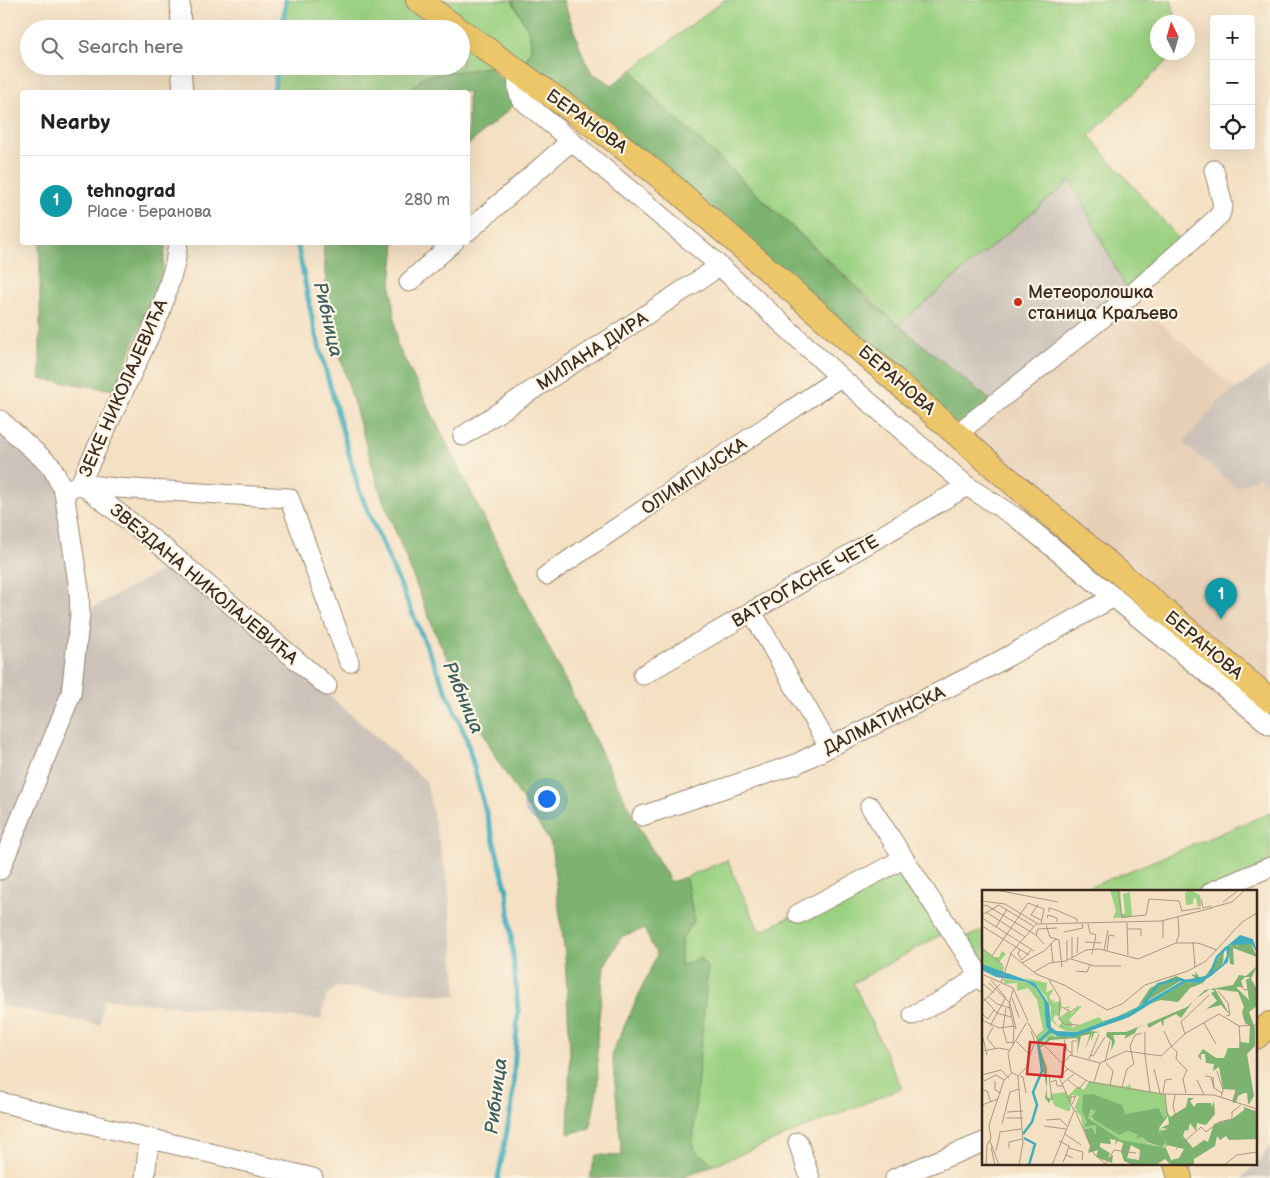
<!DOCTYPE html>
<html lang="en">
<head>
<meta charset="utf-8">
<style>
	body { margin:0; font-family:"Balsamiq Sans",sans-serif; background:#f2f2f2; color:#222 }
	.controls { position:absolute; right:15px; top:15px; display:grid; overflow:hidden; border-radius:5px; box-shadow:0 5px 20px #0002 }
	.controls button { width:45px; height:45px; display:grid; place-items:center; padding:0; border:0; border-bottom:1px solid #e0e0e0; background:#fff; color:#222; font:25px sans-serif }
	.compass { position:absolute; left:1150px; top:15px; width:45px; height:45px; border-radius:50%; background:#fff; box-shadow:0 5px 20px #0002; rotate:355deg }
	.you { position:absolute; left:546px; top:798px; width:18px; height:18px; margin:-12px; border:4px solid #fff; border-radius:50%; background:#1a73e8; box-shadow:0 0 0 8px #1a73e833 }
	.badge { display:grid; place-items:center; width:32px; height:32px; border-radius:50%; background:#c8321e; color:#fff; font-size:16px; font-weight:700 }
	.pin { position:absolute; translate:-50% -41px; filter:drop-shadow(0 1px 2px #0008) }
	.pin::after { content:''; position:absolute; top:26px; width:18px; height:15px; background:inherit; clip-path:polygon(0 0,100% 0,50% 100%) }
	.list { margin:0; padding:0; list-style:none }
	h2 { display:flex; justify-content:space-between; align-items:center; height:65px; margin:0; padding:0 20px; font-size:21px }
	h2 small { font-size:16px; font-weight:400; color:#767676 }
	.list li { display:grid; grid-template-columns:32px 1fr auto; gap:15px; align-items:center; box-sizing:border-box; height:90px; padding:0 20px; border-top:1px solid #e0e0e0 }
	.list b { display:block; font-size:19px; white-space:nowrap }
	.list p { margin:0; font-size:16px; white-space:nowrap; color:#767676 }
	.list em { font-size:16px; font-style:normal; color:#767676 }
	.icon { flex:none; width:28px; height:28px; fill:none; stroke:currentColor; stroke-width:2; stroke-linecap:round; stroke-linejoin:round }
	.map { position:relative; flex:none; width:1270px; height:1178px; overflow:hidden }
	.search { position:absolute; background:#fff; box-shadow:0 5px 20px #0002; left:20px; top:20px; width:450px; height:55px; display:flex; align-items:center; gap:12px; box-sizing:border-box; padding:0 18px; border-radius:28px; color:#767676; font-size:19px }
	.panel { position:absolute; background:#fff; box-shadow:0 5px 20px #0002; left:20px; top:90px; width:450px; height:155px; border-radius:5px }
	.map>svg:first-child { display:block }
	.built { fill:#e7cfb5 }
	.industrial { fill:#ccc2b9 }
	.green { fill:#9bd182; stroke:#6b7e50 }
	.forest { fill:#7cb370; stroke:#5c6e47 }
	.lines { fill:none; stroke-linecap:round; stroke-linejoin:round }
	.stream { stroke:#3fadbc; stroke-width:5 }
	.minor-casing { stroke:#988570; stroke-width:21 }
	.major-casing { stroke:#988570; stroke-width:26 }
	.minor { stroke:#fff; stroke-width:19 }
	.major { stroke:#ecc669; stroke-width:24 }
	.poi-dot { fill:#c8321e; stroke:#fcf5e5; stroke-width:2 }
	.labels { text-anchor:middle; stroke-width:4.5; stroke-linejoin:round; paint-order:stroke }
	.street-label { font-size:18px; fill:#3b2a1e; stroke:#fcf5e5 }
	.poi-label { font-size:18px; fill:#3b2a1e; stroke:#fcf5e5; text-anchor:start }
	.water-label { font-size:19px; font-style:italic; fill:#3d5e5d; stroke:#fcf5e5 }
	.inset-river { fill:none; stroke:#3fadbc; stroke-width:2.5 }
	.inset-road { fill:none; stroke:#aa9781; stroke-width:1 }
	.view { fill:#d62828; fill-opacity:0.15; stroke:#d62828; stroke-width:2.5 }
	.inset-edge { fill:none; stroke:#3b2a1e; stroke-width:2.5 }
</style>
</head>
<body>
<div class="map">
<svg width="1270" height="1178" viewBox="0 0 1270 1178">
	<rect width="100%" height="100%" fill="#fcf5e5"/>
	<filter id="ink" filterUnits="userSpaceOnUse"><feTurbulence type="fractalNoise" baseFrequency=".02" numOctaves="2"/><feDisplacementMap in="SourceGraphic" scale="10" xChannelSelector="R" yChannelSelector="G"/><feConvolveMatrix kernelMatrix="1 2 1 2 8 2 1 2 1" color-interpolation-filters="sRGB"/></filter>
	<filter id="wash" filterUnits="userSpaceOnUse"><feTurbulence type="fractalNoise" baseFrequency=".0096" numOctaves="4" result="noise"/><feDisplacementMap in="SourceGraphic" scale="20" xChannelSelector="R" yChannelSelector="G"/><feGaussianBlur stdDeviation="1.12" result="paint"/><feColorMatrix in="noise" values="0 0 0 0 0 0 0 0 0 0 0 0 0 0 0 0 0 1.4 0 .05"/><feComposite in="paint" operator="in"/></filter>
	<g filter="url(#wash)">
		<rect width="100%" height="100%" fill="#f4e0c3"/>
		<path class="built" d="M 1130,296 L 1235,389 L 1221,399 L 1183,443 L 1259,477 L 1270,488 L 1270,690 L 958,433 Z"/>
		<path class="industrial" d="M 1071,179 L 1130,296 L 995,404 L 898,325 Z
			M 1270,366 L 1270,488 L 1259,477 L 1237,487 L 1183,443 L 1221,399 Z
			M 0,420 L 52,467 L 80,614 L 179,562 L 426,781 L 448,884 L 457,996 L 336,987 L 326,996 L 321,1020 L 104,999 L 100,1025 L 0,1005 Z
			M 1270,1146 L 1270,1178 L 1241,1178 L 1256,1164 Z"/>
		<path class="green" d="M 286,0 L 512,0 L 530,33 L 531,50 L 520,72 L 490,67 L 424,76 L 408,92 L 274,92 L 277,66 L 461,66 L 461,29 L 282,29 Z
			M 724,0 L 1171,0 L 1177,22 L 1158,22 L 1158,52 L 1175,53 L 1089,136 L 1188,249 L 1130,296 L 1071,180 L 898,325 L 654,98 L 632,70 Z
			M 1270,813 L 1270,867 L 1211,892 L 1078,892 Z
			M 903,859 L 950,930 L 853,983 L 902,1088 L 714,1165 L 693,1150 L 695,1109 L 681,966 L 681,940 L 694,921 L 686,877 L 727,860 L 760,932 Z
			M 984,930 L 984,982 L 957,941 Z"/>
		<path class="forest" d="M 512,0 L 563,0 L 585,61 L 592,73 L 612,85 L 632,70 L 654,98 L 880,310 L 995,404 L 958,433 L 520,72 L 531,50 L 530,34 Z
			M 490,67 L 521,99 L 468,145 L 468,92 L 408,92 L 424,76 Z
			M 40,243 L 166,243 L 162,272 L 115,390 L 40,379 Z
			M 323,243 L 395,243 L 391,284 L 397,344 L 638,826 L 671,882 L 686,877 L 694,921 L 681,940 L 681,966 L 700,958 L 708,968 L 695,1109 L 693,1149 L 714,1165 L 682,1178 L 589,1178 L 596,1155 L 622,1156 L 612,1053 L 657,955 L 644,929 L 622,936 L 604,966 L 597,1038 L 598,1085 L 590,1128 L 568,1134 L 570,1052 L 565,955 L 551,844 L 497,760 L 436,635 L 379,489 L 328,315 Z"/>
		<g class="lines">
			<path class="stream" d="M 282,29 L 286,0
				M 274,92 L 277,66
				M 297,242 L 314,328 L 359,490 L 466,737 L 507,891 L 518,1010 L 512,1104 L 498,1178"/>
		</g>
	</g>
	<g filter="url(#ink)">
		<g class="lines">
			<defs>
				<path id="minor" d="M 180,0 L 181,29
					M 181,66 L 183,92
					M 517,70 L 518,90 L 521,99 L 711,258 L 840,377 L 967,486 L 1018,519 L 1270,725
					M 468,231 L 571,141
					M 409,282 L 454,242
					M 0,420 L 52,467 L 64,492 L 79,589 L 80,614 L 71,694 L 0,870
					M 958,433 L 1130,296 L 1220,215 L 1223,205 L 1214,170
					M 463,436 L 720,266
					M 80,484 L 116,488 L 289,498 L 349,662
					M 81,484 L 164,548 L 327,686
					M 69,489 L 80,484 L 160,313 L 175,264 L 178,242
					M 547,575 L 840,377
					M 752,612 L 829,747
					M 643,675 L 967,486
					M 870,806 L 984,982
					M 642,816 L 796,764 L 989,667 L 1114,597
					M 1211,892 L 1270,867
					M 798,914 L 903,859
					M 913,1015 L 950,996 L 978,976
					M 0,1102 L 313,1178
					M 798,1142 L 810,1178
					M 145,1178 L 149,1139
					M 895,1178 L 984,1142"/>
				<path id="major" d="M 418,0 L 458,29
					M 461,31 L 614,140 L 672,186 L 1007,478 L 1270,700
					M 1256,1037 L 1270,1024
					M 1176,1164 L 1180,1178"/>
			</defs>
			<use href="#minor" class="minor-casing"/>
			<use href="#major" class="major-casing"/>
			<use href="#minor" class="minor"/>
			<use href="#major" class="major"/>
		</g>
	</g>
	<circle class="poi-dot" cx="1018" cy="302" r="5"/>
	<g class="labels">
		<g class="street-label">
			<text transform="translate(587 121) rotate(36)" y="6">БЕРАНОВА</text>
			<text transform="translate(592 351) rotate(-33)" y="6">МИЛАНА ДИРА</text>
			<text transform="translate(897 380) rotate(41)" y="6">БЕРАНОВА</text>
			<text transform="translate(123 388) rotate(-66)" y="6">ЗЕКЕ НИКОЛАЈЕВИЋА</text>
			<text transform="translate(694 476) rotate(-34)" y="6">ОЛИМПИЈСКА</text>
			<text transform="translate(805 581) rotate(-30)" y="6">ВАТРОГАСНЕ ЧЕТЕ</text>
			<text transform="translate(204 584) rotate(40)" y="6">ЗВЕЗДАНА НИКОЛАЈЕВИЋА</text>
			<text transform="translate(1204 645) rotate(40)" y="6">БЕРАНОВА</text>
			<text transform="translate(884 720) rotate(-26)" y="6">ДАЛМАТИНСКА</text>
		</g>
		<g class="poi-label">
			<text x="1028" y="298">Метеоролошка<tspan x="1028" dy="21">станица Краљево</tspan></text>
		</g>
		<g class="water-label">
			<text transform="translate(329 319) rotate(77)" y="7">Рибница</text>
			<text transform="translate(464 697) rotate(67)" y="7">Рибница</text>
			<text transform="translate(495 1096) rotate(-83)" y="7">Рибница</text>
		</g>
	</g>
	<g transform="translate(982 890)">
		<rect width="275" height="275" fill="#f4e0c3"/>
		<path d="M 128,0 L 138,0 L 140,24 L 143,23 L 141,4 L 148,2 L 150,27 L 131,28 L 134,21 ZM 208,0 L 218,5 L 219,16 L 216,17 L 214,8 L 211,9 L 211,14 L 204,15 L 203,3 ZM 0,58 L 11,67 L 17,67 L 20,61 L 24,64 L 17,72 L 22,77 L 21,82 L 0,74 ZM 42,88 L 65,93 L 64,102 L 72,99 L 67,107 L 70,111 L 73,109 L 71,113 L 79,111 L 80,116 L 77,126 L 73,125 L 71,129 L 76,137 L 80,132 L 77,128 L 86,121 L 86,118 L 81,118 L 88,116 L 86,121 L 90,123 L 95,116 L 100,116 L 87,130 L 91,134 L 89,138 L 117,127 L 121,131 L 134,127 L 156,116 L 141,126 L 97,142 L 85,141 L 76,137 L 70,131 L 68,131 L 69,118 L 64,107 L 53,93 ZM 21,89 L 45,92 L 54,98 L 62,111 L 64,136 L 73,147 L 65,148 L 55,157 L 54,146 L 61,140 L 55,110 L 46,98 L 35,101 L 35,93 L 23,94 ZM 107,191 L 144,197 L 148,194 L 149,198 L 183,204 L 185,225 L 182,228 L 178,219 L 175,219 L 143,224 L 105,205 L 101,213 L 105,232 L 103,235 L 114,234 L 114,246 L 110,238 L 101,239 L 99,226 L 94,221 L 95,219 L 92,219 L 97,206 L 90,205 L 88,221 L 85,221 L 73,216 L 68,207 L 69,204 L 84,202 L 86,206 L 96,196 L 102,200 ZM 110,218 L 115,221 L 109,225 L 110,229 L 130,240 L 133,236 L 132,242 L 137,245 L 146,241 L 157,245 L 153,249 L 160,247 L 165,253 L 181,257 L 184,252 L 177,241 L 178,237 L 186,256 L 179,259 L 140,251 L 106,228 Z" fill="#9bd182"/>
		<path d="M 259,52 L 269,54 L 275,67 L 251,58 L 252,75 L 248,74 L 246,57 L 253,53 L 257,59 L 254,53 ZM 242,60 L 241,73 L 237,78 L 218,90 L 206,89 L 214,89 L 209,84 L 214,85 L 213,81 L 218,88 L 224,85 ZM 275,76 L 269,89 L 275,99 L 275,116 L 267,122 L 273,138 L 273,156 L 265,164 L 272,206 L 268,213 L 266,214 L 265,203 L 262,203 L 256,206 L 254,213 L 250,212 L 254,200 L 241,199 L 237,177 L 231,181 L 232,174 L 224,173 L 223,164 L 219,164 L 219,170 L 216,166 L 221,159 L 234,168 L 242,168 L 246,158 L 242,158 L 257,158 L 258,147 L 258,152 L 267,153 L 268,136 L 263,133 L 260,122 L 262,117 L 256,102 L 233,99 L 248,125 L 239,115 L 224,119 L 235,111 L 229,103 L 233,101 L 228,99 L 212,110 L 199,128 L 194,124 L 182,130 L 181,137 L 179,131 L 167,138 L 165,134 L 205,117 L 223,100 L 251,95 L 257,85 L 264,86 ZM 263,87 L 269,87 L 264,90 L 267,110 L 254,97 L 261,97 L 259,91 ZM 194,86 L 202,89 L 156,116 L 168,98 ZM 225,88 L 221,93 L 208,98 L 196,112 L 179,110 L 170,113 L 146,127 L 140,130 L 111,139 L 147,127 L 204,92 L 218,93 ZM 164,135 L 156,137 L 153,143 L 142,149 L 144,145 L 131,145 L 133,152 L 129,161 L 130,151 L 124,146 L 125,142 L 144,142 L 158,136 ZM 107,141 L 118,142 L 112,143 L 109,152 L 110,143 L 103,160 L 108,144 L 99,146 L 95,164 L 96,150 L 94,148 L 68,150 L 58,158 L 65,178 L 65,207 L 69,209 L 67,213 L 63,208 L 65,198 L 56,158 L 67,147 L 80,146 L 75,143 L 87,147 ZM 111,204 L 140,215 L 143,224 L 177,218 L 182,228 L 185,225 L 183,217 L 188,227 L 204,217 L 206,208 L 212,208 L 208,211 L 212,217 L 215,213 L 229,213 L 230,217 L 232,211 L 233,224 L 224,235 L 215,233 L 214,241 L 208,233 L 206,241 L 203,240 L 201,246 L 211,258 L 222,250 L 226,252 L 232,234 L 250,229 L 262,220 L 262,217 L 273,221 L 275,249 L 247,250 L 244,246 L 238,250 L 235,246 L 233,256 L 212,269 L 212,275 L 189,275 L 183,269 L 174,275 L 151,275 L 142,271 L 139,262 L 141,253 L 136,251 L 133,255 L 134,250 L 128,249 L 129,254 L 118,253 L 118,257 L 128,263 L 126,268 L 131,265 L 130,273 L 114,267 L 116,260 L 106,263 L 108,256 L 102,239 L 110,238 L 114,245 L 114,235 L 102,236 L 105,232 L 100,221 L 101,205 ZM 109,219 L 114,221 L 109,226 L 112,230 L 137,245 L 146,241 L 156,245 L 153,249 L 160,247 L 165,252 L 180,257 L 184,252 L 177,241 L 177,238 L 186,226 L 187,234 L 179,238 L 186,239 L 178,241 L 185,255 L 202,259 L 197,268 L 189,270 L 184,258 L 139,250 L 106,228 ZM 149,255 L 158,260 L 157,270 L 145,268 Z" fill="#7cb370" fill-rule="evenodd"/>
		<path d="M 258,45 L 271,49 L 275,62 L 269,54 L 248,55 L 246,72 L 229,86 L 218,93 L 204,92 L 147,127 L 91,147 L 75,146 L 68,142 L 64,136 L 62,111 L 54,98 L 45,92 L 14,87 L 0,80 L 0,74 L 53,93 L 67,114 L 69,137 L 74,141 L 95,142 L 145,123 L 202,90 L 224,86 L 241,74 L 245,65 L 244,57 Z" fill="#3fadbc"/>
		<path class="inset-river" d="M 228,85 L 235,67 L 245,57M 161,115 L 176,94 L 196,89 L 204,91M 41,244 L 50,232 L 55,215 L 51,202 L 60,181 L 56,152 L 68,141M 42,248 L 53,254 L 47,275"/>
		<path class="inset-road" d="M 14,0 L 76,12M 136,0 L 140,28 L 144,27M 219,9 L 221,18 L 229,16M 0,11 L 23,14 L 56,34 L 179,31 L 230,18M 241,12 L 257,0M 56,14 L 49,25 L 59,30M 17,15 L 51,36M 0,17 L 4,15 L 54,45 L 62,54M 228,18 L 250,12 L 263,0M 4,22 L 43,47M 67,22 L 67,18 L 74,20 L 95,29 L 95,33M 139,24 L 144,27 L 164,25 L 167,9 L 197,11 L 200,21 L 219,18M 0,25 L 17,15M 196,27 L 197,44 L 194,53 L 216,53 L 235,60M 0,28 L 52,61M 65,28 L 66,25 L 75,28 L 75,32M 181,30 L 181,48M 145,33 L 146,65M 106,34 L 108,43 L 114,45 L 110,64M 64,35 L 68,47 L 77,50 L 80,77M 0,36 L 47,65M 14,37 L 25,19M 146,39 L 159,39 L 159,46M 82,42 L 101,38 L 100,34M 54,45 L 56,39 L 75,38M 90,47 L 90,67M 85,50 L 85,70M 103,52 L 119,53M 211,52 L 213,77M 69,53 L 71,72M 0,58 L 21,75M 38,59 L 36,64 L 40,70 L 50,59M 122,60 L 126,40M 125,61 L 127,45 L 133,46M 95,63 L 96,47M 29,64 L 54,84 L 82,95 L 125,120 L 140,114 L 163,95 L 206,81 L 224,71 L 260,32 L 275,23M 10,66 L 46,13 L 62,19 L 59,34M 89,69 L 112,76 L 139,76M 40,73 L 62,61 L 74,49M 94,81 L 105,82 L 108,75M 52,82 L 68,73 L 84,71 L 104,60 L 117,59 L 156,69 L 194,53M 2,85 L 31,98 L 46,131M 9,90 L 24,108M 67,90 L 78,108 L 77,129 L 82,134 L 96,135M 0,93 L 12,103M 7,93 L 28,113 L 34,139M 19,93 L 29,63 L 55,33M 257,95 L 263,100 L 272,98 L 275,104M 31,100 L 27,115 L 32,138 L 31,155M 236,101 L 246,113 L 248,125 L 244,126M 0,106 L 15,123 L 29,127M 7,107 L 15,114 L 28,118M 30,108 L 37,127M 0,113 L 18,94M 80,117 L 89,122 L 93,118M 24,118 L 21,139 L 25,153 L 31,152M 0,124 L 6,129 L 12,120M 0,130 L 17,138 L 32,136M 46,133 L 55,148 L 86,179 L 107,192 L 180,204 L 232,205 L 275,219M 222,133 L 234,154M 8,136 L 23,109M 257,136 L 259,165M 11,137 L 5,148 L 13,158M 182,141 L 189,156M 203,144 L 199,132 L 227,105M 1,148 L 5,165M 82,149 L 85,160 L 90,163M 34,151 L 48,165M 189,156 L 195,162 L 194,169 L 205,180 L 201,189 L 204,203M 0,161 L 17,158 L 27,160M 48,165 L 53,152 L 49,141M 90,165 L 90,151 L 95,151M 108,165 L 111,166 L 123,147M 163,165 L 168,202M 163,165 L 163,142M 107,169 L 117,144M 123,172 L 128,151M 124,173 L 131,181 L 128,195M 81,174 L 88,165 L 118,173 L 144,161 L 179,166 L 204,143 L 237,124 L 257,136 L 275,135M 172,179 L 178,203M 235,181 L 241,200 L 239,208M 249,184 L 254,201 L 251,210M 0,185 L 19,180 L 27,188M 67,185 L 70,210M 36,186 L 41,252 L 37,275M 36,186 L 29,182 L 26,163 L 45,132M 36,186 L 44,178 L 48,165M 38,186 L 41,187 L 44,203M 223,186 L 229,187 L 232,198M 231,187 L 232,198 L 240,203M 86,190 L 97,199 L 104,190M 215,190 L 222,205M 2,191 L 14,185 L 22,190M 13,191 L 13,200 L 19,203M 69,192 L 74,190 L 75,196 L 81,196M 112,192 L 118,173M 80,194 L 92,184M 140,197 L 145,179 L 152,174 L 148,156 L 153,145 L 160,143M 1,200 L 5,201 L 9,212M 181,203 L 183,190 L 190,189M 183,204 L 185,222M 193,205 L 191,217 L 195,229M 87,208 L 94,206 L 90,214M 0,215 L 16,209M 93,220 L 112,264 L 125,275M 273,220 L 275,242M 25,222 L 41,221M 24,228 L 41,228M 64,230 L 78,229 L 85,236M 20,234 L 28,202 L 37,199M 62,236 L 84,239M 17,242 L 39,239M 83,244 L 99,255M 8,251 L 17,275M 77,251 L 87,256 L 84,265M 9,257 L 13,275M 27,258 L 27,252 L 40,249M 87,258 L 101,262 L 100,270M 194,259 L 219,237 L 224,242 L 237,232 L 250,229 L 250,222 L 259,215M 14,261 L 18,243M 81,272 L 84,265 L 91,268M 4,275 L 5,255 L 9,248 L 7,235 L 22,190 L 30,183M 70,275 L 92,221 L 77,187 L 86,179M 123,275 L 132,260 L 154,263M 242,275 L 255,265 L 275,262"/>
		<path class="view" d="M 48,152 L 83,155 L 80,187 L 45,184 Z"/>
		<rect width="275" height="275" class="inset-edge"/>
	</g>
</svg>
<div class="controls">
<button>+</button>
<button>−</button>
<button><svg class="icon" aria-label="locate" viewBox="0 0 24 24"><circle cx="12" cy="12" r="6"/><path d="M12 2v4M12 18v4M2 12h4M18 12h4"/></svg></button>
</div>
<svg class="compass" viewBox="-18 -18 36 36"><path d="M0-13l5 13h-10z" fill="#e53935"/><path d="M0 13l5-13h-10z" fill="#767676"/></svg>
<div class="you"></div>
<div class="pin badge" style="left:1221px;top:619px;background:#0f9aa8">1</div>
<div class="search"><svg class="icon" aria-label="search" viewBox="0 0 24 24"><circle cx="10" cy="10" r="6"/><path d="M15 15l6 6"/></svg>Search here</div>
<section class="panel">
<h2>Nearby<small></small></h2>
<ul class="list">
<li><span class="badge" style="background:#0f9aa8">1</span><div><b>tehnograd</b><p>Place · Беранова</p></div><em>280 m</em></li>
</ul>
</section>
</div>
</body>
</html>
